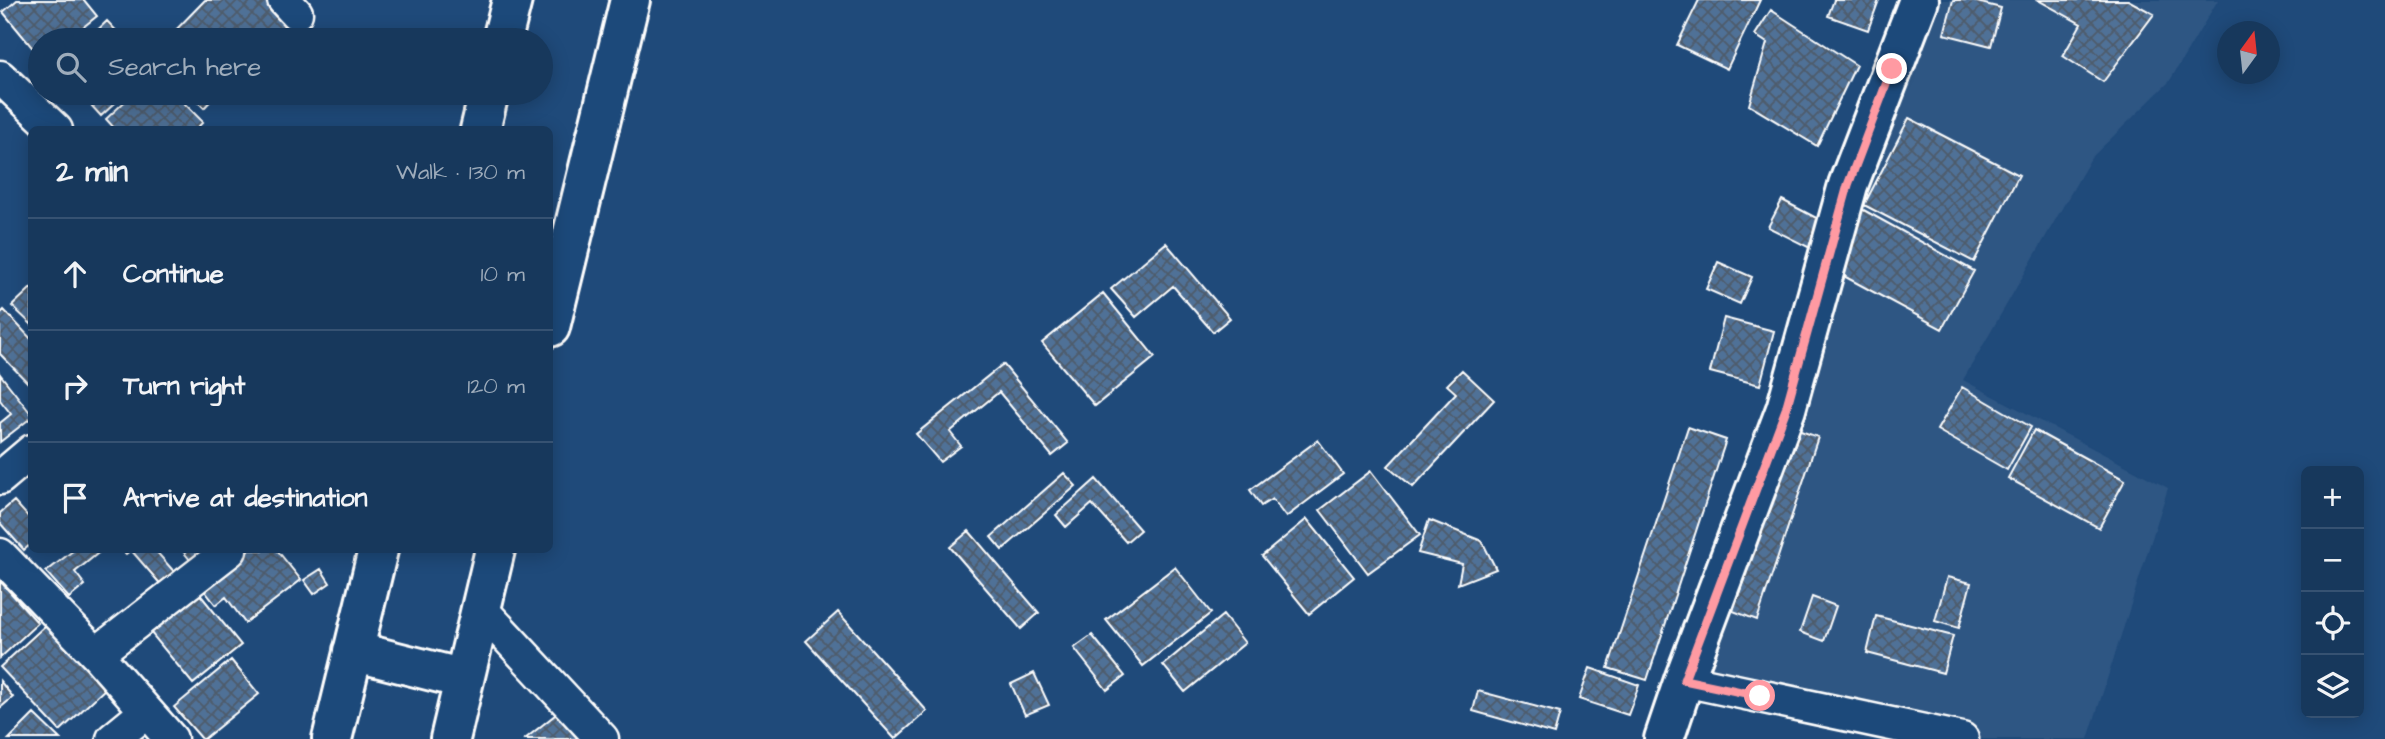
<!DOCTYPE html>
<html lang="en">
<head>
<meta charset="utf-8">
<style>
	body { margin:0; font-family:"Architects Daughter",sans-serif; background:#203f62; color:#f1f3f6 }
	.controls { position:absolute; right:21px; bottom:21px; display:grid; overflow:hidden; border-radius:10px; box-shadow:0 4px 18px #0003 }
	.controls button { width:63px; height:63px; display:grid; place-items:center; padding:0; border:0; border-bottom:2px solid #365272; background:#17385c; color:#f1f3f6; font:35px sans-serif }
	.compass { position:absolute; left:2217px; top:21px; width:63px; height:63px; border-radius:50%; background:#17385c; box-shadow:0 4px 18px #0003; rotate:15deg }
	.stop { position:absolute; width:21px; height:21px; margin:-16px; border:5px solid #ff9aa2; border-radius:50%; background:#fff }
	.stop.end { background:#ff9aa2; border-color:#fff; box-shadow:0 2px 7px #0008 }
	.list { margin:0; padding:0; list-style:none }
	h2 { display:flex; justify-content:space-between; align-items:center; height:91px; margin:0; padding:0 28px; font-size:30px }
	h2 small { font-size:23px; font-weight:400; color:#9eacbb }
	.list li { display:grid; grid-template-columns:46px 1fr auto; gap:21px; align-items:center; box-sizing:border-box; height:112px; padding:0 28px; border-top:2px solid #365272 }
	.list b { display:block; font-size:26px; white-space:nowrap }
	.list em { font-size:23px; font-style:normal; color:#9eacbb }
	.icon { flex:none; width:38px; height:38px; fill:none; stroke:currentColor; stroke-width:2; stroke-linecap:round; stroke-linejoin:round }
	.map { position:relative; flex:none; width:2385px; height:739px; overflow:hidden }
	.search { position:absolute; background:#17385c; box-shadow:0 4px 18px #0003; left:28px; top:28px; width:525px; height:77px; display:flex; align-items:center; gap:18px; box-sizing:border-box; padding:0 24px; border-radius:38px; color:#9eacbb; font-size:26px }
	.panel { position:absolute; background:#17385c; box-shadow:0 4px 18px #0003; left:28px; top:126px; width:525px; height:427px; border-radius:10px }
	.map>svg:first-child { display:block }
	.built { fill:#2e5683 }
	.building { fill:url(#building-cross-hatch); stroke:#fff; stroke-width:2 }
	.lines { fill:none; stroke-linecap:round; stroke-linejoin:round }
	.street-casing { stroke:#fff; stroke-width:37 }
	.secondary-casing { stroke:#fff; stroke-width:44 }
	.street { stroke:#1f4a7a; stroke-width:32 }
	.secondary { stroke:#1f4a7a; stroke-width:38 }
	.route { stroke:#ff9aa2; stroke-width:9 }
</style>
</head>
<body>
<div class="map">
<svg width="2385" height="739" viewBox="0 0 2385 739">
	<defs>
		<pattern id="building-cross-hatch" width="8" height="8" patternUnits="userSpaceOnUse" patternTransform="scale(1.75)"><rect width="8" height="8" fill="#507197"/><path d="M0 0l8 8M0 8l8-8" fill="none" stroke="#4e5b6a"/></pattern>
	</defs>
	<rect width="100%" height="100%" fill="#1f4a7a"/>
	<filter id="ink" filterUnits="userSpaceOnUse"><feTurbulence type="fractalNoise" baseFrequency=".0143" numOctaves="2"/><feDisplacementMap in="SourceGraphic" scale="14" xChannelSelector="R" yChannelSelector="G"/><feConvolveMatrix kernelMatrix="1 2 1 2 8 2 1 2 1" color-interpolation-filters="sRGB"/></filter>
	<g filter="url(#ink)">
		<path class="built" d="M 1919,0 L 2218,0 L 2169,82 L 2091,158 L 1963,380 L 2168,488 L 2088,739 L 1962,739 L 1684,680 Z"/>
		<path class="building" d="M 17,0 L 84,0 L 97,16 L 67,40 L 40,40 L 40,57 L 3,12 Z
			M 205,0 L 277,0 L 294,16 L 270,40 L 166,40 Z
			M 1699,0 L 1760,0 L 1727,69 L 1677,45 Z
			M 1834,0 L 1879,0 L 1868,30 L 1828,16 Z
			M 1953,0 L 1969,0 L 2001,8 L 1991,46 L 1944,34 Z
			M 2038,0 L 2128,0 L 2154,14 L 2103,82 L 2063,56 L 2081,24 Z
			M 1771,10 L 1856,65 L 1817,146 L 1749,105 L 1767,43 L 1755,35 Z
			M 107,21 L 125,40 L 87,40 Z
			M 80,93 L 126,93 L 101,116 Z
			M 134,93 L 174,93 L 203,122 L 195,130 L 116,130 L 106,119 Z
			M 189,93 L 218,93 L 204,108 Z
			M 1909,118 L 2019,175 L 1974,262 L 1864,205 Z
			M 1782,200 L 1824,222 L 1810,248 L 1768,227 Z
			M 1860,208 L 1974,271 L 1942,329 L 1827,267 Z
			M 1166,243 L 1230,318 L 1213,332 L 1173,286 L 1136,317 L 1111,289 Z
			M 1718,262 L 1752,277 L 1740,304 L 1706,289 Z
			M 32,287 L 32,325 L 12,306 Z
			M 1103,293 L 1155,357 L 1095,406 L 1042,343 Z
			M 4,310 L 32,340 L 32,387 L 0,354 L 0,314 Z
			M 1724,318 L 1774,331 L 1760,385 L 1710,372 Z
			M 1003,364 L 1068,443 L 1052,456 L 999,392 L 950,432 L 961,446 L 940,462 L 916,434 Z
			M 1462,370 L 1494,400 L 1413,487 L 1388,466 L 1456,393 L 1447,385 Z
			M 0,374 L 32,415 L 32,417 L 0,442 L 0,423 L 11,414 L 0,400 Z
			M 1962,387 L 2031,427 L 2007,470 L 1937,430 Z
			M 1688,427 L 1726,440 L 1647,680 L 1608,668 Z
			M 1795,429 L 1818,437 L 1757,620 L 1733,611 Z
			M 2034,430 L 2125,480 L 2099,528 L 2008,478 Z
			M 1318,440 L 1343,474 L 1286,517 L 1272,499 L 1261,506 L 1250,490 Z
			M 1371,471 L 1420,535 L 1368,573 L 1320,510 Z
			M 1064,473 L 1076,486 L 1002,550 L 991,537 Z
			M 1096,479 L 1140,530 L 1126,542 L 1092,504 L 1066,527 L 1056,515 Z
			M 14,501 L 32,521 L 32,543 L 24,550 L 0,523 L 0,513 Z
			M 1307,519 L 1354,577 L 1309,614 L 1262,556 Z
			M 1429,520 L 1482,541 L 1496,569 L 1458,584 L 1462,564 L 1418,553 Z
			M 969,531 L 1039,613 L 1021,629 L 950,547 Z
			M 74,550 L 102,550 L 75,572 L 85,585 L 69,598 L 46,572 Z
			M 122,550 L 155,550 L 177,575 L 163,587 L 131,550 L 126,554 Z
			M 182,550 L 215,550 L 194,565 Z
			M 245,550 L 277,550 L 301,580 L 245,623 L 226,597 L 216,605 L 200,585 Z
			M 1175,567 L 1211,613 L 1143,666 L 1106,620 Z
			M 321,569 L 330,583 L 314,594 L 304,580 Z
			M 1947,577 L 1971,583 L 1959,628 L 1935,621 Z
			M 0,581 L 38,623 L 0,658 Z
			M 194,587 L 241,645 L 193,684 L 146,627 Z
			M 1812,597 L 1836,606 L 1824,641 L 1800,632 Z
			M 838,612 L 927,711 L 895,739 L 806,641 Z
			M 1223,615 L 1245,643 L 1185,692 L 1163,665 Z
			M 1876,616 L 1953,636 L 1943,673 L 1867,653 Z
			M 47,624 L 106,688 L 60,731 L 0,667 Z
			M 1092,635 L 1125,676 L 1107,690 L 1074,648 Z
			M 231,660 L 259,694 L 204,739 L 202,739 L 174,707 Z
			M 1590,668 L 1639,685 L 1628,715 L 1579,699 Z
			M 1034,673 L 1049,705 L 1025,715 L 1011,684 Z
			M 0,681 L 13,697 L 0,708 Z
			M 1478,691 L 1560,713 L 1554,734 L 1473,711 Z
			M 560,711 L 583,739 L 525,739 Z
			M 34,714 L 60,739 L 9,739 Z"/>
		<g class="lines">
			<defs>
				<path id="street" d="M 284,0 L 296,13
					M 0,77 L 56,130
					M 0,478 L 32,451
					M 0,555 L 96,654 L 171,739
					M 480,608 L 602,739
					M 96,654 L 230,550
					M 1684,680 L 1962,739
					M 113,739 L 146,712"/>
				<path id="secondary" d="M 502,40 L 512,0
					M 480,130 L 489,93
					M 550,327 L 630,0
					M 353,651 L 464,679
					M 332,739 L 378,550
					M 450,739 L 495,550
					M 1664,739 L 1684,680 L 1786,409 L 1848,185 L 1919,0"/>
			</defs>
			<use href="#street" class="street-casing"/>
			<use href="#secondary" class="secondary-casing"/>
			<use href="#street" class="street"/>
			<use href="#secondary" class="secondary"/>
		</g>
	</g>
	<g class="lines" filter="url(#ink)">
		<path class="route" d="M 1760,696 L 1684,680 L 1786,409 L 1848,185 L 1892,69"/>
	</g>
</svg>
<div class="controls">
<button>+</button>
<button>−</button>
<button><svg class="icon" aria-label="locate" viewBox="0 0 24 24"><circle cx="12" cy="12" r="6"/><path d="M12 2v4M12 18v4M2 12h4M18 12h4"/></svg></button>
<button><svg class="icon" aria-label="layers" viewBox="0 0 24 24"><path d="M12 4l9 5-9 5-9-5zM3 14l9 5 9-5"/></svg></button>
</div>
<svg class="compass" viewBox="-18 -18 36 36"><path d="M0-13l5 13h-10z" fill="#e53935"/><path d="M0 13l5-13h-10z" fill="#9eacbb"/></svg>
<div class="stop" style="left:1760px;top:696px"></div>
<div class="stop end" style="left:1892px;top:69px"></div>
<div class="search"><svg class="icon" aria-label="search" viewBox="0 0 24 24"><circle cx="10" cy="10" r="6"/><path d="M15 15l6 6"/></svg>Search here</div>
<section class="panel">
<h2>2 min<small>Walk · 130 m</small></h2>
<ul class="list">
<li><svg class="icon" aria-label="ahead" viewBox="0 0 24 24"><path d="M12 20V5M6 11l6-6 6 6"/></svg><div><b>Continue</b></div><em>10 m</em></li>
<li><svg class="icon" aria-label="right" viewBox="0 0 24 24"><path d="M7 20v-9h11M14 6l5 5-5 5"/></svg><div><b>Turn right</b></div><em>120 m</em></li>
<li><svg class="icon" aria-label="arrive" viewBox="0 0 24 24"><path d="M6 21V4h12l-3 4 3 4H6"/></svg><div><b>Arrive at destination</b></div></li>
</ul>
</section>
</div>
</body>
</html>
